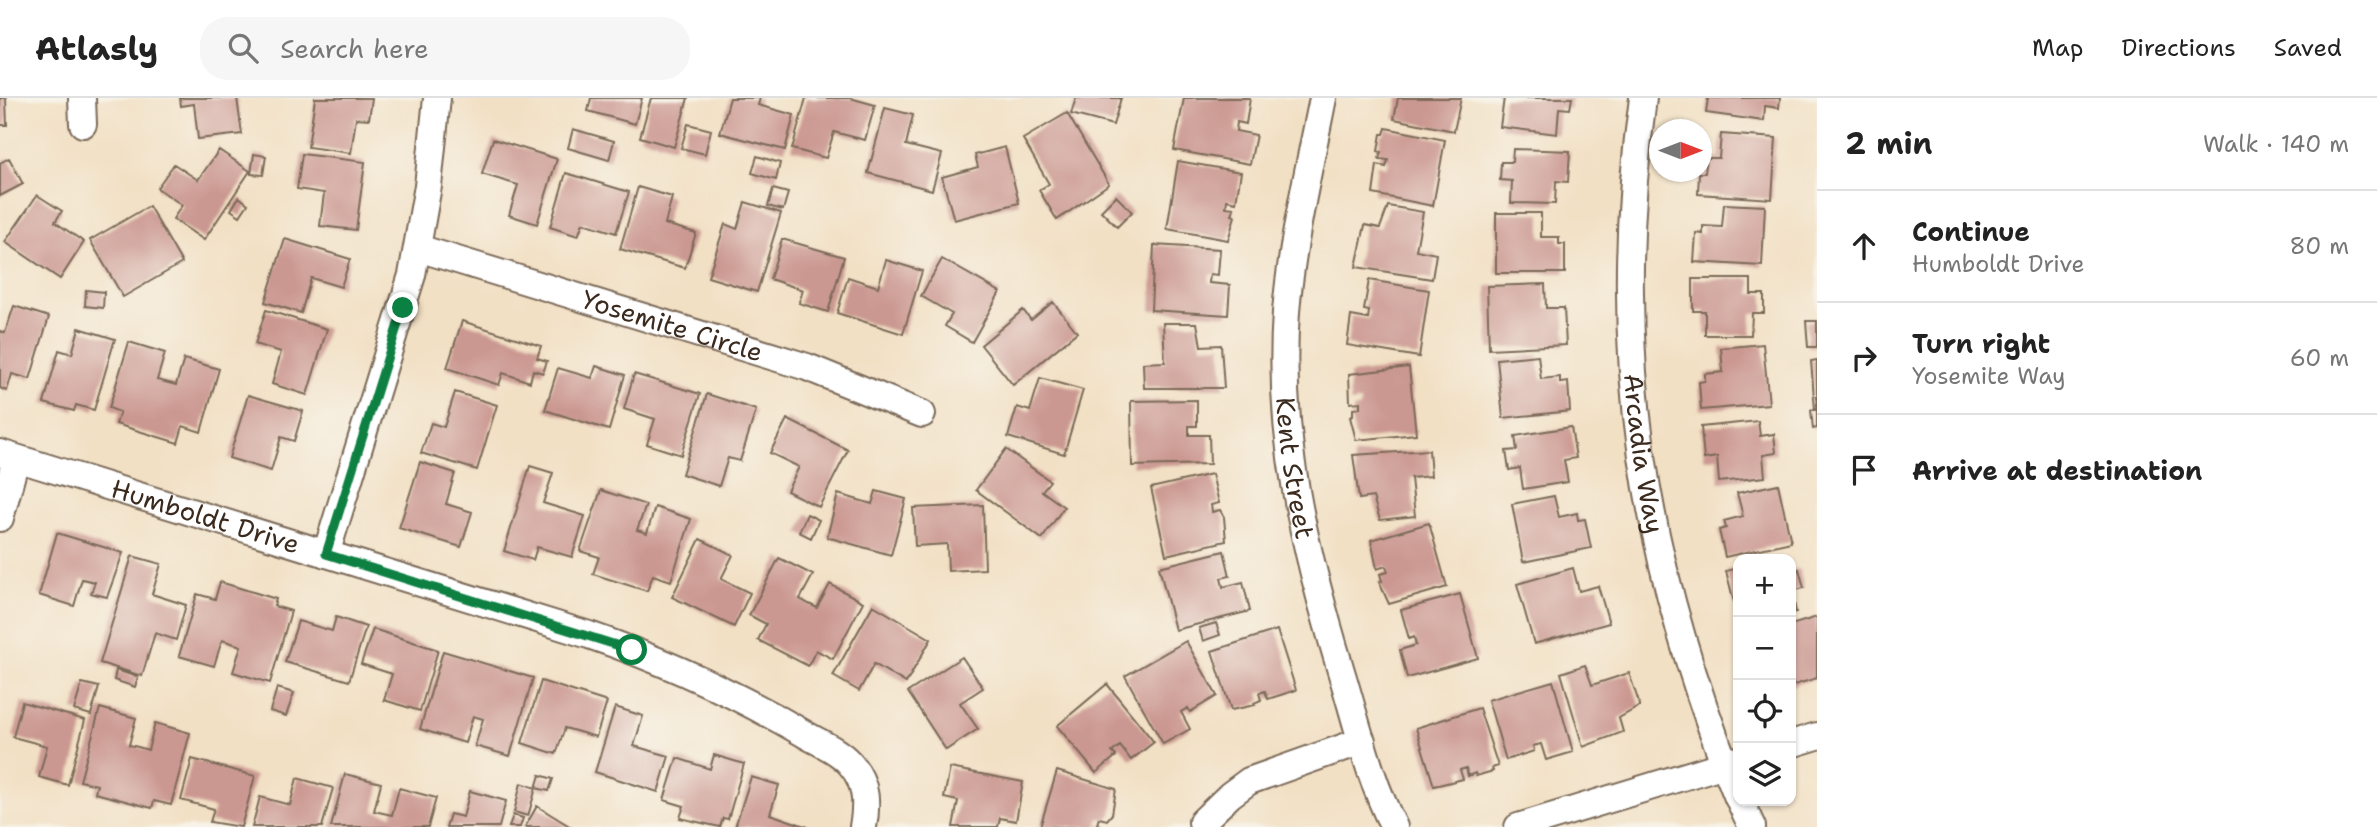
<!DOCTYPE html>
<html lang="en">
<head>
<meta charset="utf-8">
<style>
	body { margin:0; font-family:"Shantell Sans",sans-serif; background:#f6f6f6; color:#222 }
	.controls { position:absolute; right:21px; bottom:21px; display:grid; overflow:hidden; border-radius:14px; box-shadow:0 2px 5px #0004 }
	.controls button { width:63px; height:63px; display:grid; place-items:center; padding:0; border:0; border-bottom:2px solid #e0e0e0; background:#fff; color:#222; font:35px sans-serif }
	.compass { position:absolute; left:1649px; top:21px; width:63px; height:63px; border-radius:50%; background:#fff; box-shadow:0 2px 5px #0004; rotate:90deg }
	.stop { position:absolute; width:21px; height:21px; margin:-16px; border:5px solid #0b8043; border-radius:50%; background:#fff }
	.stop.end { background:#0b8043; border-color:#fff; box-shadow:0 2px 7px #0008 }
	.list { margin:0; padding:0; list-style:none }
	h2 { display:flex; justify-content:space-between; align-items:center; height:91px; margin:0; padding:0 28px; font-size:30px }
	h2 small { font-size:23px; font-weight:400; color:#767676 }
	.list li { display:grid; grid-template-columns:46px 1fr auto; gap:21px; align-items:center; box-sizing:border-box; height:112px; padding:0 28px; border-top:2px solid #e0e0e0 }
	.list b { display:block; font-size:26px; white-space:nowrap }
	.list p { margin:0; font-size:23px; white-space:nowrap; color:#767676 }
	.list em { font-size:23px; font-style:normal; color:#767676 }
	.icon { flex:none; width:38px; height:38px; fill:none; stroke:currentColor; stroke-width:2; stroke-linecap:round; stroke-linejoin:round }
	.map { position:relative; flex:none; width:1817px; height:729px; overflow:hidden }
	header { display:flex; align-items:center; gap:42px; box-sizing:border-box; height:98px; padding:0 35px; background:#fff; border-bottom:2px solid #e0e0e0 }
	header strong { font-size:33px }
	nav { display:flex; gap:38px; margin-inline-start:auto; font-size:24px }
	.search { width:490px; height:63px; background:#f6f6f6; display:flex; align-items:center; gap:18px; box-sizing:border-box; padding:0 24px; border-radius:28px; color:#767676; font-size:26px }
	main { display:flex }
	aside { flex:1; background:#fff }
	.map>svg:first-child { display:block }
	.building { fill:#cb9891 }
	.lines { fill:none; stroke-linecap:round; stroke-linejoin:round }
	.minor-casing { stroke:#7b6a58; stroke-width:30 }
	.minor { stroke:#fff; stroke-width:26 }
	.route { stroke:#0b8043; stroke-width:9 }
	.labels { text-anchor:middle; stroke-width:5; stroke-linejoin:round; paint-order:stroke }
	.street-label { font-size:26px; fill:#3b2a1e; stroke:#f7f3e8 }
</style>
</head>
<body>
<header>
<strong>Atlasly</strong>
<div class="search"><svg class="icon" aria-label="search" viewBox="0 0 24 24"><circle cx="10" cy="10" r="6"/><path d="M15 15l6 6"/></svg>Search here</div>
<nav><a>Map</a><a>Directions</a><a>Saved</a></nav>
</header>
<main>
<div class="map">
<svg width="1817" height="729" viewBox="0 0 1817 729">
	<rect width="100%" height="100%" fill="#f7f3e8"/>
	<filter id="ink" filterUnits="userSpaceOnUse"><feTurbulence type="fractalNoise" baseFrequency=".0143" numOctaves="2"/><feDisplacementMap in="SourceGraphic" scale="14" xChannelSelector="R" yChannelSelector="G"/><feConvolveMatrix kernelMatrix="1 2 1 2 8 2 1 2 1" color-interpolation-filters="sRGB"/></filter>
	<filter id="wash" filterUnits="userSpaceOnUse"><feTurbulence type="fractalNoise" baseFrequency=".00686" numOctaves="4" result="noise"/><feDisplacementMap in="SourceGraphic" scale="28" xChannelSelector="R" yChannelSelector="G"/><feGaussianBlur stdDeviation="1.57" result="paint"/><feColorMatrix in="noise" values="0 0 0 0 0 0 0 0 0 0 0 0 0 0 0 0 0 1.4 0 .05"/><feComposite in="paint" operator="in"/></filter>
	<g filter="url(#wash)">
		<rect width="100%" height="100%" fill="#f2e0c5"/>
		<g id="blocks">
			<path class="building" d="M 0,0 L 6,0 L 7,27 L 0,27 Z
				M 180,0 L 237,0 L 242,36 L 198,41 L 194,6 L 181,8 Z
				M 315,0 L 372,0 L 369,21 L 356,20 L 351,55 L 308,49 Z
				M 591,0 L 642,0 L 635,26 L 588,13 Z
				M 651,0 L 688,0 L 674,49 L 640,39 Z
				M 730,0 L 760,0 L 758,7 L 794,17 L 785,52 L 720,35 Z
				M 806,0 L 850,0 L 875,7 L 865,42 L 834,34 L 826,60 L 792,51 Z
				M 1076,0 L 1121,0 L 1113,27 L 1071,16 Z
				M 1184,0 L 1250,0 L 1246,26 L 1237,24 L 1236,33 L 1256,37 L 1250,66 L 1174,52 Z
				M 1398,0 L 1461,0 L 1454,33 L 1394,21 Z
				M 1504,0 L 1572,0 L 1570,11 L 1559,10 L 1557,36 L 1500,29 Z
				M 1708,0 L 1780,0 L 1779,10 L 1765,8 L 1764,23 L 1706,15 Z
				M 885,10 L 913,17 L 906,47 L 942,56 L 932,92 L 868,75 Z
				M 1067,15 L 1109,86 L 1057,122 L 1039,92 L 1049,86 L 1023,41 Z
				M 688,26 L 711,32 L 705,56 L 681,50 Z
				M 1386,30 L 1445,42 L 1433,108 L 1373,96 L 1377,67 L 1386,69 L 1388,62 L 1379,61 L 1381,54 L 1378,53 L 1381,36 L 1384,36 Z
				M 573,31 L 614,43 L 609,62 L 568,50 Z
				M 1721,36 L 1776,40 L 1772,101 L 1698,96 L 1699,75 L 1705,75 L 1707,60 L 1719,60 Z
				M 493,41 L 557,61 L 537,126 L 509,117 L 518,87 L 482,76 Z
				M 1005,49 L 1019,105 L 954,122 L 942,79 L 978,69 L 975,57 Z
				M 1513,51 L 1570,53 L 1568,84 L 1556,83 L 1555,106 L 1511,105 L 1512,83 L 1500,82 L 1501,64 L 1512,64 Z
				M 219,52 L 250,73 L 204,142 L 173,121 L 182,107 L 157,90 L 174,66 L 198,82 Z
				M 254,56 L 266,58 L 263,77 L 251,76 Z
				M 302,56 L 365,64 L 356,132 L 320,128 L 324,95 L 297,91 Z
				M 757,58 L 780,65 L 776,82 L 752,75 Z
				M 9,60 L 23,86 L 0,98 L 0,65 Z
				M 1178,63 L 1241,74 L 1236,104 L 1227,102 L 1226,109 L 1234,110 L 1232,117 L 1235,118 L 1228,142 L 1167,131 Z
				M 566,75 L 629,94 L 616,135 L 583,125 L 578,138 L 550,129 Z
				M 638,89 L 672,99 L 665,126 L 696,135 L 685,170 L 620,151 Z
				M 773,91 L 788,95 L 783,112 L 768,108 Z
				M 37,97 L 62,113 L 55,124 L 84,144 L 60,181 L 5,144 Z
				M 1116,98 L 1132,114 L 1117,129 L 1101,113 Z
				M 239,99 L 248,106 L 240,118 L 231,112 Z
				M 745,104 L 781,115 L 757,194 L 708,179 L 725,126 L 737,131 Z
				M 1724,106 L 1765,108 L 1762,168 L 1694,164 L 1696,135 L 1703,136 L 1703,128 L 1722,129 Z
				M 149,108 L 182,165 L 123,199 L 90,142 Z
				M 1388,108 L 1423,114 L 1416,152 L 1436,156 L 1432,181 L 1356,169 L 1365,127 L 1380,130 Z
				M 1496,115 L 1541,115 L 1541,139 L 1559,139 L 1559,146 L 1565,146 L 1565,175 L 1496,175 Z
				M 285,141 L 350,161 L 341,189 L 311,180 L 301,215 L 265,204 Z
				M 782,141 L 844,159 L 828,214 L 799,205 L 803,192 L 770,181 Z
				M 1154,147 L 1220,151 L 1218,177 L 1210,176 L 1209,185 L 1230,187 L 1228,217 L 1151,212 Z
				M 942,161 L 1000,194 L 972,244 L 945,228 L 952,216 L 921,198 Z
				M 886,162 L 922,173 L 903,236 L 837,215 L 848,179 L 878,189 Z
				M 1693,181 L 1751,181 L 1751,196 L 1764,196 L 1764,215 L 1752,215 L 1751,237 L 1705,237 L 1705,213 L 1693,213 Z
				M 1369,182 L 1429,192 L 1419,259 L 1347,247 L 1351,218 L 1368,221 L 1369,213 L 1364,212 Z
				M 1545,186 L 1546,210 L 1564,210 L 1566,247 L 1489,251 L 1487,188 Z
				M 86,192 L 104,194 L 103,210 L 85,208 Z
				M 1053,204 L 1077,234 L 1013,287 L 981,247 L 1023,212 L 1031,222 Z
				M 14,208 L 49,219 L 30,281 L 12,276 L 7,293 L 0,290 L 0,233 L 5,235 Z
				M 266,212 L 327,231 L 307,297 L 272,286 L 281,254 L 255,246 Z
				M 462,223 L 541,248 L 537,260 L 547,263 L 543,275 L 533,272 L 530,284 L 503,275 L 499,287 L 447,270 Z
				M 1806,223 L 1817,223 L 1817,249 L 1808,249 Z
				M 1163,225 L 1197,225 L 1201,248 L 1221,247 L 1224,290 L 1144,290 L 1143,265 L 1165,264 Z
				M 79,230 L 115,241 L 94,312 L 76,307 L 74,313 L 44,305 L 59,252 L 72,256 Z
				M 129,244 L 165,255 L 157,282 L 165,284 L 176,287 L 184,261 L 219,271 L 201,334 L 183,328 L 178,345 L 116,326 L 120,314 L 109,310 Z
				M 1763,246 L 1769,306 L 1701,312 L 1699,284 L 1705,283 L 1705,276 L 1723,274 L 1721,250 Z
				M 1538,257 L 1541,281 L 1560,279 L 1560,285 L 1568,284 L 1570,313 L 1503,320 L 1497,261 Z
				M 1817,262 L 1817,330 L 1813,331 L 1811,312 L 1815,312 L 1811,263 Z
				M 596,268 L 625,277 L 609,332 L 545,312 L 558,270 L 592,280 Z
				M 1409,269 L 1416,336 L 1356,342 L 1350,319 L 1353,318 L 1353,311 L 1360,310 L 1360,304 L 1350,305 L 1349,276 Z
				M 634,276 L 700,296 L 681,357 L 647,346 L 655,321 L 624,311 Z
				M 1040,280 L 1083,292 L 1064,356 L 1008,339 L 1017,309 L 1030,313 Z
				M 455,294 L 497,307 L 477,372 L 421,355 L 431,325 L 444,329 Z
				M 707,296 L 756,312 L 740,363 L 728,360 L 719,388 L 682,376 Z
				M 248,297 L 303,313 L 294,343 L 281,339 L 271,373 L 229,360 Z
				M 1197,302 L 1197,328 L 1189,328 L 1189,337 L 1209,337 L 1210,366 L 1132,368 L 1131,303 Z
				M 787,321 L 848,352 L 819,409 L 787,393 L 799,369 L 770,355 Z
				M 1758,323 L 1760,338 L 1774,336 L 1776,355 L 1763,357 L 1765,379 L 1719,384 L 1717,359 L 1704,361 L 1701,329 Z
				M 1571,329 L 1576,360 L 1564,362 L 1568,384 L 1523,391 L 1520,370 L 1509,372 L 1506,353 L 1517,352 L 1515,338 Z
				M 1006,351 L 1050,383 L 1042,393 L 1064,409 L 1042,441 L 976,392 Z
				M 1429,352 L 1431,378 L 1411,380 L 1415,418 L 1380,422 L 1373,399 L 1359,401 L 1353,357 Z
				M 420,364 L 455,375 L 446,406 L 472,414 L 461,449 L 399,430 Z
				M 530,368 L 553,375 L 543,405 L 585,418 L 572,459 L 537,449 L 533,462 L 504,453 Z
				M 1212,376 L 1219,405 L 1211,407 L 1212,414 L 1220,412 L 1224,419 L 1226,443 L 1166,457 L 1151,390 Z
				M 1778,386 L 1791,444 L 1725,459 L 1719,432 L 1726,430 L 1724,423 L 1743,418 L 1737,395 Z
				M 601,392 L 646,407 L 637,432 L 647,435 L 655,409 L 691,421 L 671,483 L 653,477 L 647,493 L 593,476 L 599,459 L 580,453 Z
				M 876,393 L 906,401 L 891,457 L 827,439 L 838,396 L 872,406 Z
				M 1554,398 L 1559,419 L 1577,415 L 1578,422 L 1585,421 L 1591,450 L 1523,464 L 1512,406 Z
				M 983,407 L 985,471 L 948,473 L 947,446 L 915,448 L 913,410 Z
				M 807,416 L 819,422 L 811,440 L 799,434 Z
				M 1429,425 L 1447,489 L 1389,506 L 1379,484 L 1382,483 L 1380,476 L 1388,474 L 1386,468 L 1377,471 L 1371,442 Z
				M 57,435 L 123,455 L 107,499 L 91,495 L 95,484 L 82,481 L 74,508 L 39,497 Z
				M 700,441 L 733,457 L 721,481 L 750,495 L 734,529 L 672,499 Z
				M 1224,453 L 1230,478 L 1221,480 L 1223,489 L 1243,484 L 1250,513 L 1175,532 L 1159,469 Z
				M 132,458 L 161,466 L 152,496 L 186,507 L 176,542 L 155,535 L 142,578 L 100,565 Z
				M 779,460 L 813,477 L 800,501 L 809,506 L 817,510 L 830,486 L 863,504 L 833,561 L 816,552 L 808,568 L 758,542 L 766,526 L 749,517 Z
				M 1573,470 L 1579,493 L 1598,488 L 1609,525 L 1534,546 L 1517,486 Z
				M 1738,470 L 1738,503 L 1734,504 L 1726,473 Z
				M 1799,471 L 1804,490 L 1791,493 L 1791,473 Z
				M 220,484 L 276,501 L 274,508 L 291,513 L 270,585 L 233,574 L 241,548 L 222,542 L 214,568 L 179,558 L 197,496 L 215,501 Z
				M 1792,495 L 1796,514 L 1791,515 L 1791,496 Z
				M 1460,496 L 1478,560 L 1407,580 L 1400,552 L 1416,547 L 1414,539 L 1409,541 L 1401,512 Z
				M 873,507 L 931,541 L 906,585 L 874,566 L 859,593 L 833,578 Z
				M 336,519 L 366,529 L 349,583 L 285,564 L 298,523 L 332,533 Z
				M 1817,519 L 1817,580 L 1791,588 L 1791,527 Z
				M 1216,525 L 1220,537 L 1203,543 L 1199,530 Z
				M 373,531 L 438,552 L 420,613 L 384,602 L 392,576 L 361,566 Z
				M 1277,532 L 1296,592 L 1268,601 L 1265,593 L 1259,595 L 1261,602 L 1254,605 L 1255,607 L 1231,612 L 1212,553 Z
				M 1186,543 L 1217,598 L 1190,614 L 1188,610 L 1181,614 L 1190,631 L 1163,646 L 1125,578 Z
				M 443,553 L 533,580 L 510,658 L 475,648 L 483,621 L 473,618 L 465,645 L 420,631 Z
				M 962,559 L 983,590 L 960,605 L 978,631 L 946,652 L 908,594 Z
				M 1585,567 L 1592,587 L 1629,575 L 1640,608 L 1619,620 L 1623,634 L 1583,649 L 1561,575 Z
				M 116,572 L 138,579 L 135,589 L 114,582 Z
				M 541,583 L 607,604 L 596,639 L 565,630 L 556,656 L 522,645 Z
				M 1553,583 L 1573,654 L 1546,662 L 1541,646 L 1533,648 L 1534,653 L 1506,662 L 1488,602 Z
				M 82,585 L 99,589 L 91,617 L 74,612 Z
				M 1107,586 L 1154,644 L 1131,662 L 1120,648 L 1112,654 L 1116,658 L 1096,675 L 1057,628 Z
				M 277,590 L 294,595 L 286,618 L 270,613 Z
				M 22,604 L 85,622 L 68,687 L 39,679 L 47,648 L 13,639 Z
				M 615,609 L 643,618 L 634,648 L 669,658 L 658,694 L 595,674 Z
				M 100,610 L 136,620 L 129,647 L 138,649 L 148,652 L 155,625 L 190,635 L 171,707 L 154,703 L 152,710 L 95,695 L 97,687 L 80,683 Z
				M 1479,610 L 1498,668 L 1492,670 L 1493,673 L 1476,678 L 1475,675 L 1468,678 L 1466,670 L 1460,672 L 1463,681 L 1434,688 L 1416,630 Z
				M 714,657 L 744,666 L 728,721 L 723,720 L 720,729 L 680,720 L 684,708 L 664,702 L 677,660 L 710,671 Z
				M 192,661 L 255,678 L 241,729 L 210,724 L 214,711 L 181,702 Z
				M 950,670 L 1023,684 L 1016,723 L 1000,720 L 998,729 L 953,729 L 958,703 L 944,700 Z
				M 1057,673 L 1116,691 L 1112,716 L 1107,722 L 1099,720 L 1097,726 L 1105,729 L 1040,729 Z
				M 345,676 L 381,685 L 374,713 L 392,717 L 399,690 L 436,700 L 428,729 L 331,729 Z
				M 540,677 L 553,681 L 549,693 L 536,690 L 528,718 L 514,714 L 521,685 L 536,690 Z
				M 751,679 L 779,687 L 770,716 L 808,729 L 735,729 Z
				M 297,680 L 333,690 L 322,729 L 252,729 L 260,699 L 290,707 Z
				M 470,693 L 506,703 L 499,729 L 446,729 L 450,716 L 463,719 Z
				M 537,708 L 571,729 L 525,729 Z
				M 513,717 L 523,720 L 520,729 L 509,729 Z"/>
		</g>
	</g>
	<g filter="url(#ink)">
		<use href="#blocks" fill-opacity="0" stroke="#7b6a58" stroke-width="2"/>
		<g class="lines">
			<defs>
				<g id="minor">
					<path d="M 82,0 L 83,26"/>
					<path id="s1" d="M 1323,0 C 1309,71 1292,142 1286,214 C 1277,341 1305,453 1341,573 C 1357,625 1369,681 1394,729"/>
					<path id="s2" d="M 1643,0 C 1608,253 1643,464 1738,700"/>
					<path id="s3" d="M 418,150 L 807,269 L 922,316"/>
					<path id="s4" d="M 0,355 L 589,537 C 665,563 734,595 803,635 C 819,645 841,653 852,668 C 867,686 867,707 863,729"/>
					<path d="M 0,420 L 16,361"/>
					<path d="M 326,456 L 412,177 L 428,88 L 437,0"/>
					<path d="M 1791,646 L 1817,638"/>
					<path d="M 1740,703 L 1752,729"/>
					<path d="M 1202,724 L 1230,697 L 1249,683 L 1362,643"/>
					<path d="M 1518,729 L 1738,662"/>
				</g>
			</defs>
			<use href="#minor" class="minor-casing"/>
			<use href="#minor" class="minor"/>
		</g>
	</g>
	<g class="lines" filter="url(#ink)">
		<path class="route" d="M 403,210 L 326,456 L 632,552"/>
	</g>
	<g class="labels">
		<g class="street-label">
			<text dy="9" stroke="none"><textPath href="#s3" startOffset="266">Yosemite Circle</textPath></text>
			<text dy="9" stroke="none"><textPath href="#s2" startOffset="357">Arcadia Way</textPath></text>
			<text dy="9" stroke="none"><textPath href="#s1" startOffset="374">Kent Street</textPath></text>
			<text dy="9" stroke="none"><textPath href="#s4" startOffset="215">Humboldt Drive</textPath></text>
		</g>
	</g>
</svg>
<div class="controls">
<button>+</button>
<button>−</button>
<button><svg class="icon" aria-label="locate" viewBox="0 0 24 24"><circle cx="12" cy="12" r="6"/><path d="M12 2v4M12 18v4M2 12h4M18 12h4"/></svg></button>
<button><svg class="icon" aria-label="layers" viewBox="0 0 24 24"><path d="M12 4l9 5-9 5-9-5zM3 14l9 5 9-5"/></svg></button>
</div>
<svg class="compass" viewBox="-18 -18 36 36"><path d="M0-13l5 13h-10z" fill="#e53935"/><path d="M0 13l5-13h-10z" fill="#767676"/></svg>
<div class="stop" style="left:632px;top:552px"></div>
<div class="stop end" style="left:403px;top:210px"></div>
</div>
<aside>
<h2>2 min<small>Walk · 140 m</small></h2>
<ul class="list">
<li><svg class="icon" aria-label="ahead" viewBox="0 0 24 24"><path d="M12 20V5M6 11l6-6 6 6"/></svg><div><b>Continue</b><p>Humboldt Drive</p></div><em>80 m</em></li>
<li><svg class="icon" aria-label="right" viewBox="0 0 24 24"><path d="M7 20v-9h11M14 6l5 5-5 5"/></svg><div><b>Turn right</b><p>Yosemite Way</p></div><em>60 m</em></li>
<li><svg class="icon" aria-label="arrive" viewBox="0 0 24 24"><path d="M6 21V4h12l-3 4 3 4H6"/></svg><div><b>Arrive at destination</b></div></li>
</ul>
</aside>
</main>
</body>
</html>
